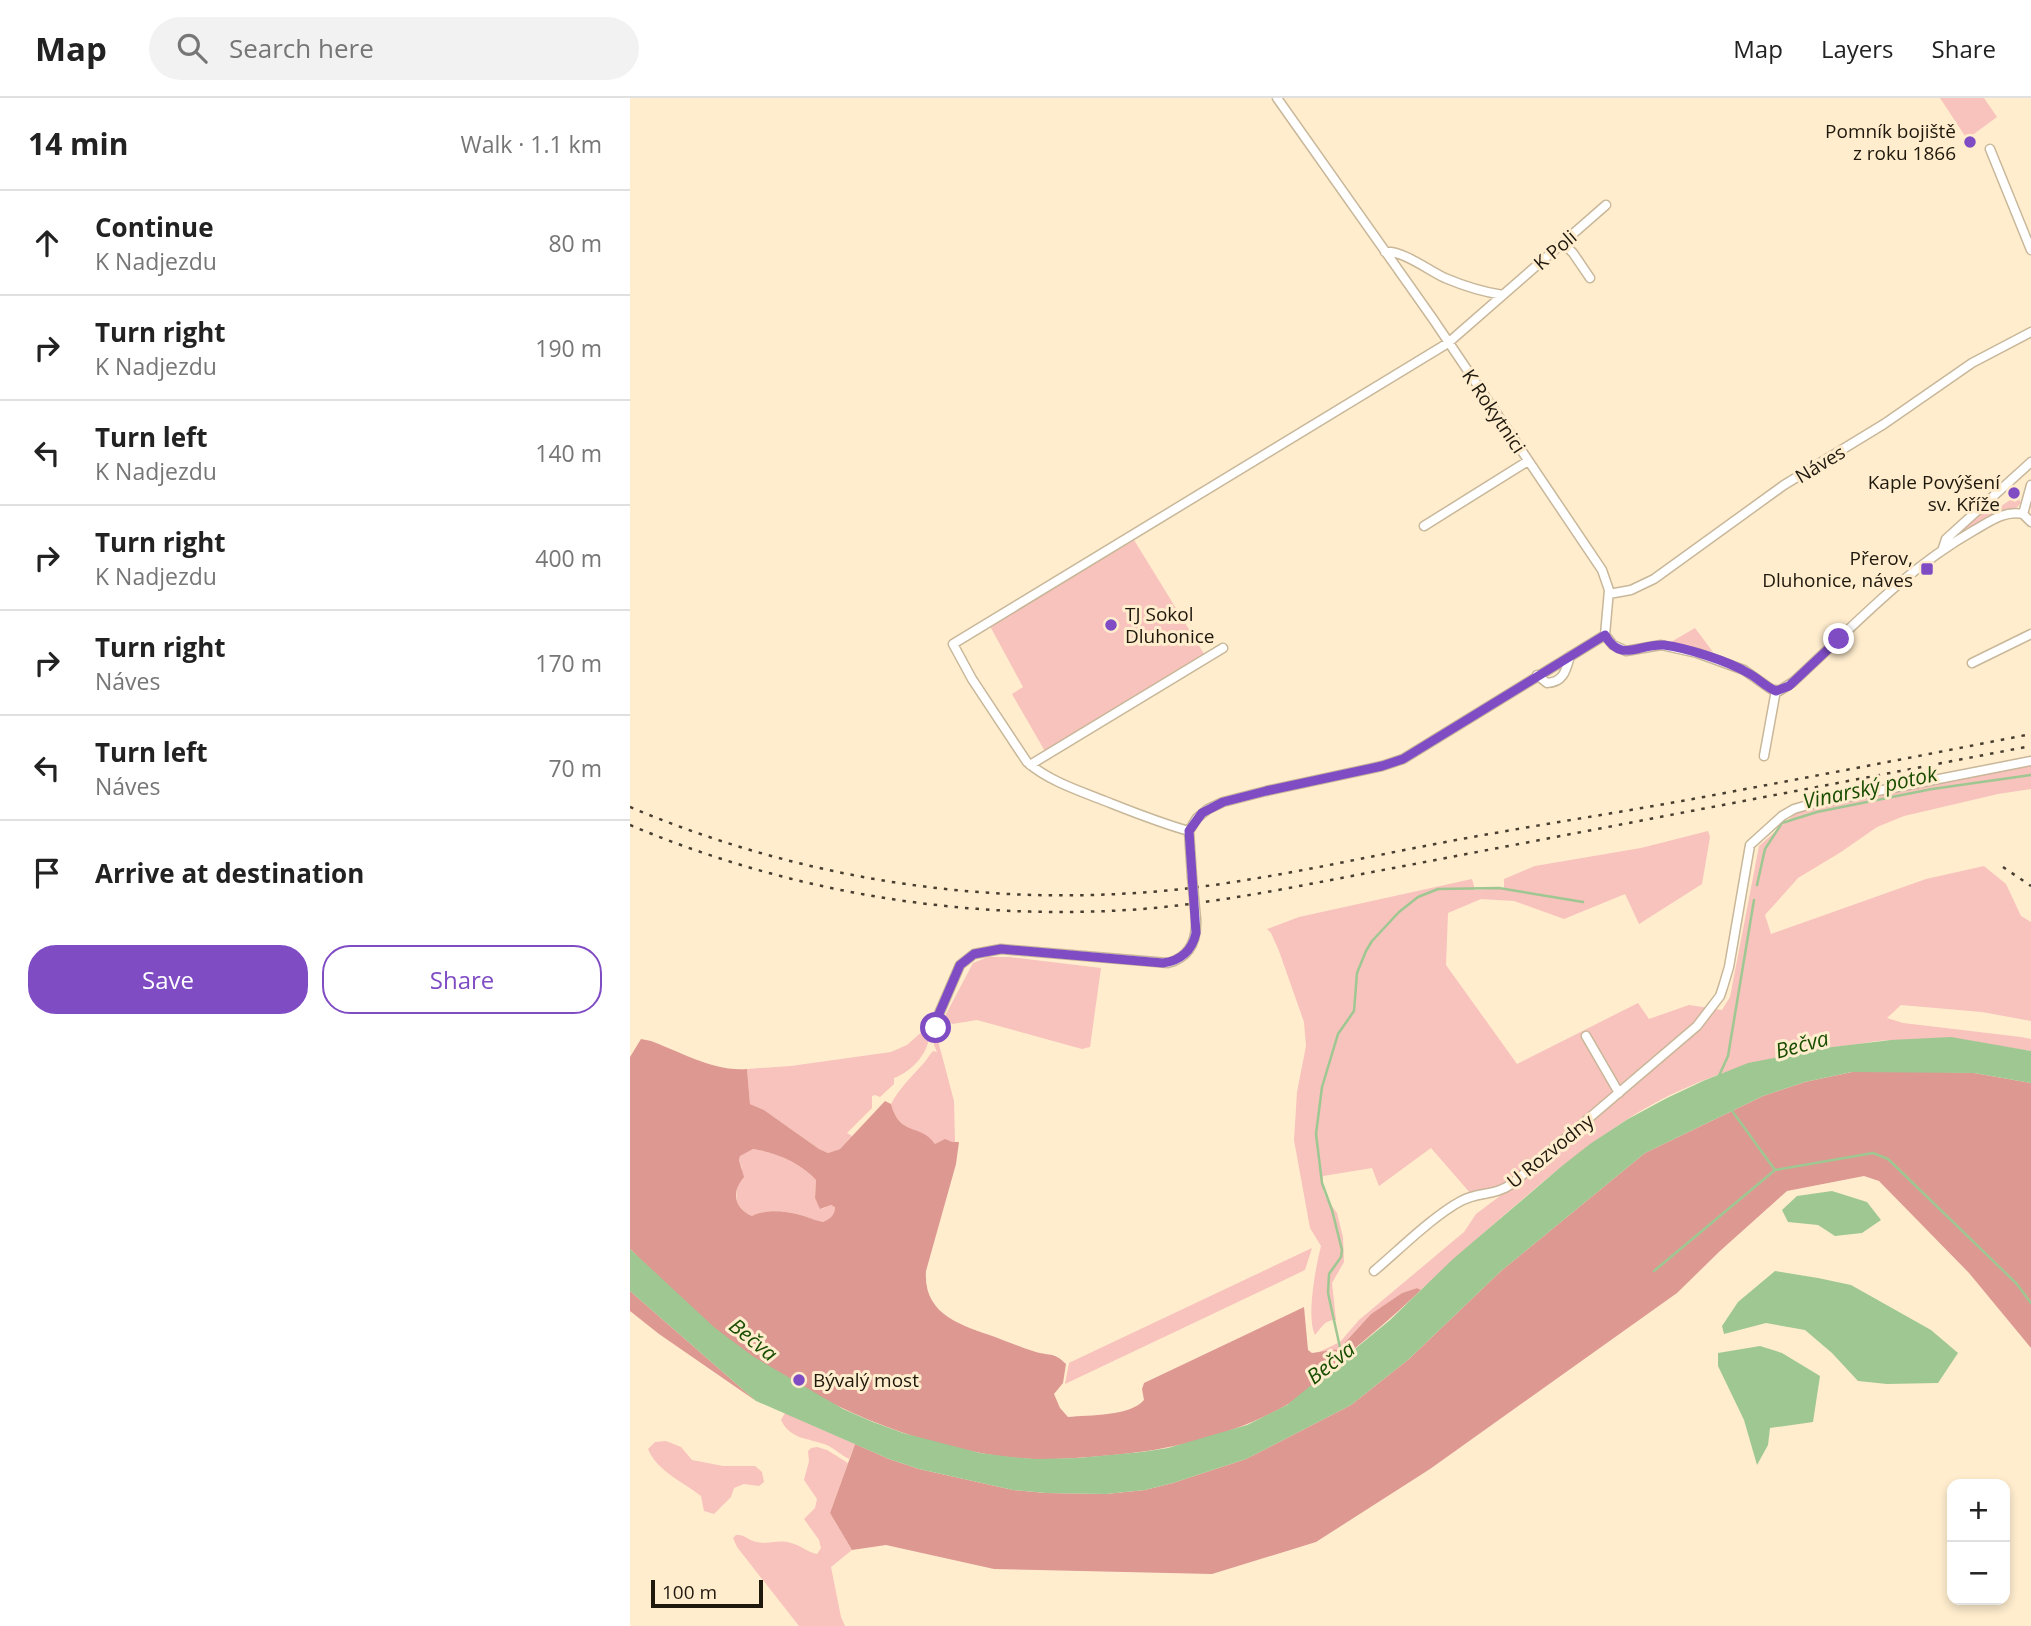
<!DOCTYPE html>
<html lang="en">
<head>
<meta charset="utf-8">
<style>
	body { margin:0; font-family:"Open Sans",sans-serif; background:#f2f2f2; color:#222 }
	.controls { position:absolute; right:21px; bottom:21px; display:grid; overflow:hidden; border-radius:14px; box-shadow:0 4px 10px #0003 }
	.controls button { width:63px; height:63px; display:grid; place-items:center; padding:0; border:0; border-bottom:2px solid #e0e0e0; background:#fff; color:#222; font:35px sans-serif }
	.scale { position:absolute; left:21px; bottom:18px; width:112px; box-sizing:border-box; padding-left:7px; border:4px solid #1f180d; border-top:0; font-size:19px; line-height:24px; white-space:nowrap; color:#1f180d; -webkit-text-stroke:5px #ffedce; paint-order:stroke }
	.stop { position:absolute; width:21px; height:21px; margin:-16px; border:5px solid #7f4cc4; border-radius:50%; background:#fff }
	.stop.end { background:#7f4cc4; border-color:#fff; box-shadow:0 2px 7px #0008 }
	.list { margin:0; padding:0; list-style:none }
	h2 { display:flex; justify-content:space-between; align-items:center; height:91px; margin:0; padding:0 28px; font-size:30px }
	h2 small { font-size:23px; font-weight:400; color:#767676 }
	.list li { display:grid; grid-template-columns:46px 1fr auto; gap:21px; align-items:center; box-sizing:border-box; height:105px; padding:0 28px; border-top:2px solid #e0e0e0 }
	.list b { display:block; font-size:26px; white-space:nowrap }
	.list p { margin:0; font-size:23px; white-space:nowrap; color:#767676 }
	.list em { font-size:23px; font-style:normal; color:#767676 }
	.actions { display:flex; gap:14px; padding:21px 28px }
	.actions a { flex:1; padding:16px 0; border:2px solid #7f4cc4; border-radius:28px; text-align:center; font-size:24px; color:#7f4cc4 }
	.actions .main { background:#7f4cc4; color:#fff }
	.icon { flex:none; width:38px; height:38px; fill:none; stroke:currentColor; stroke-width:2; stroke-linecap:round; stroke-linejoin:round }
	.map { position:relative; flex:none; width:1401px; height:1528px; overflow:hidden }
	header { display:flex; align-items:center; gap:42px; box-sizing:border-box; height:98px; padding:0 35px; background:#fff; border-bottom:2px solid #e0e0e0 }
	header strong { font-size:33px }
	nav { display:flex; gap:38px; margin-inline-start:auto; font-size:24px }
	.search { width:490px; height:63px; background:#f2f2f2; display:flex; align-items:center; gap:18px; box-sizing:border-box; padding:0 24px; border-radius:38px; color:#767676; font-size:26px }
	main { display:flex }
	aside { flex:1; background:#fff }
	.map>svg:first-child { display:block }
	.green { fill:#f8c2bd }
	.forest { fill:#de9892; fill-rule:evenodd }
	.water { fill:#9ec792 }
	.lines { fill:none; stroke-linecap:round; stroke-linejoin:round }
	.stream { stroke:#9ec792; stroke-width:2.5 }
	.minor-casing { stroke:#c8b799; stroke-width:11 }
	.minor { stroke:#fff; stroke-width:8 }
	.rail { stroke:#483f30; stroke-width:2.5; stroke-dasharray:3.5 7; stroke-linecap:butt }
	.minor-bridge-casing { stroke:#c8b799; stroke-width:11; stroke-linecap:butt }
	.minor-bridge { stroke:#fff; stroke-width:8 }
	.route { stroke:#7f4cc4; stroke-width:9 }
	.poi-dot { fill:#7f4cc4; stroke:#ffedce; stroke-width:2.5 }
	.labels { text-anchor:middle; stroke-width:6; stroke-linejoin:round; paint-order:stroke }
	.poi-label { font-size:19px; fill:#1f180d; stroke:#ffedce; text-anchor:end }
	.street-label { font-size:19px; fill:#1f180d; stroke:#ffedce }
	.water-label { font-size:21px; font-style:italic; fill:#194d00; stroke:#ffedce }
</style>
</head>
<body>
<header>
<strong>Map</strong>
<div class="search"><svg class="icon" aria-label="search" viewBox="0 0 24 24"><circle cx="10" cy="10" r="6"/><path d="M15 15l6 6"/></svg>Search here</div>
<nav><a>Map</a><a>Layers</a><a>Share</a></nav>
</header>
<main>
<aside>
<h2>14 min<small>Walk · 1.1 km</small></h2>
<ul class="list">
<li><svg class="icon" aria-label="ahead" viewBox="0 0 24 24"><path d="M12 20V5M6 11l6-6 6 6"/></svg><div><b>Continue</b><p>K Nadjezdu</p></div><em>80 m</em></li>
<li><svg class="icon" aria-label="right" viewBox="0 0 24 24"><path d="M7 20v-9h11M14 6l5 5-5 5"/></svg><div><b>Turn right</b><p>K Nadjezdu</p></div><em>190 m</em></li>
<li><svg class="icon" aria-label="left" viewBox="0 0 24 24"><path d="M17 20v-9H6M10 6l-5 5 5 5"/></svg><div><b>Turn left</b><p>K Nadjezdu</p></div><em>140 m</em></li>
<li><svg class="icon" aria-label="right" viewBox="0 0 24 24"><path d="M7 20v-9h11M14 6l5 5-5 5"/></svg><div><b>Turn right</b><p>K Nadjezdu</p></div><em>400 m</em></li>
<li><svg class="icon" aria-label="right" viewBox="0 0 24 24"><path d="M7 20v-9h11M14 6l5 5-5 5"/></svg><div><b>Turn right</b><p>Náves</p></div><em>170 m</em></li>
<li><svg class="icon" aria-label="left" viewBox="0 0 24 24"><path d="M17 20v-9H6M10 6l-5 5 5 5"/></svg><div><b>Turn left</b><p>Náves</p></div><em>70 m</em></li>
<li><svg class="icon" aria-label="arrive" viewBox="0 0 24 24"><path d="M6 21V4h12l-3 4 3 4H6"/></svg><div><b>Arrive at destination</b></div></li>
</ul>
<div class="actions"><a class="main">Save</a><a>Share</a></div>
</aside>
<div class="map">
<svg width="1401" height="1528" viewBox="0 0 1401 1528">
	<rect width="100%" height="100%" fill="#ffedce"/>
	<path class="green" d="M 1310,0 L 1354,0 L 1367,19 L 1337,41 Z
		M 1382,401 L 1385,404 L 1389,401 L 1391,405 L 1386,410 L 1362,417 L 1321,442 L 1319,440 L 1360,404 L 1371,408 Z
		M 504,442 L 576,559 L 416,655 L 382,596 L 393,589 L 360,528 Z
		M 1065,530 L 1083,554 L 1041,544 Z
		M 1401,667 L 1401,691 L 1368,696 L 1274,718 L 1247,729 L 1211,754 L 1168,780 L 1135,817 L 1141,836 L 1296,781 L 1354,768 L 1376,786 L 1391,818 L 1401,824 L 1401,923 L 1352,914 L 1271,907 L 1257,920 L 1273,925 L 1391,939 L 1401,941 L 1401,953 C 1356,946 1309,942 1263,942 C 1249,942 1235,945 1221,947 C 1143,955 1062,979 996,1022 C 922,1071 857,1132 791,1192 L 787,1190 L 772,1195 L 741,1216 L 709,1251 L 687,1255 L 710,1244 L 729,1222 L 834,1134 L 846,1116 L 870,1098 L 861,1092 L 841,1096 L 801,1050 L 749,1088 L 742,1070 L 693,1078 L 693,1092 L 696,1100 L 707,1115 L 713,1139 L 714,1164 L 702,1185 L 706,1222 C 695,1221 691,1230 685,1237 C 676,1219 686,1168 691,1148 L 680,1130 L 664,1042 L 667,994 L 676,948 L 674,924 L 649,853 L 641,835 L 637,831 L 669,819 L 842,781 L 845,792 L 874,790 L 874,781 L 905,768 L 1011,750 L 1078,733 L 1080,739 L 1072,786 L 1009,826 L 995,796 L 934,821 L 884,803 L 851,801 L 818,815 L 816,867 L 887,966 L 1008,905 L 1019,921 L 1059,907 L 1092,912 L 1100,899 L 1129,748 L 1166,715 L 1208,704 Z
		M 358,859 L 379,859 L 471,870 L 460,949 L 452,951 L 347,922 L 322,926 L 315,918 L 343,865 Z
		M 295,931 L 299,931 C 302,952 283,973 264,980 L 264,986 L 250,999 L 245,997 L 242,998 L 242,1010 L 217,1035 L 222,1038 L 210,1051 L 198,1055 L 189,1051 L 134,1012 L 120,1006 L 117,971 L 161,968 L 261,954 L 277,947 Z
		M 304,938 L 307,939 L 324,1003 L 325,1044 L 305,1046 C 288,1027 269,1036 261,1006 C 269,991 281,979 293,966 C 297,962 299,957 303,953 L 307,954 L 304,947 Z
		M 123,1051 C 145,1054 171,1065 186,1082 L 185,1100 L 192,1111 L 200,1107 L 205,1108 C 205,1117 201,1121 193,1124 C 187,1124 183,1121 177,1119 C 160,1113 138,1110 122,1118 C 98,1107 108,1090 112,1070 L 109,1062 L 110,1057 Z
		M 682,1150 L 675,1172 L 435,1286 L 439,1265 L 443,1263 Z
		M 155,1315 L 225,1346 L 219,1361 C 211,1357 203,1349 194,1346 C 177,1340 160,1341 151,1322 Z
		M 36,1343 L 51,1349 L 62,1362 L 93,1368 L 125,1368 L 132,1374 L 134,1384 L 129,1388 L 114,1386 L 104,1390 L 101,1399 L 84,1416 L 74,1413 L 71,1398 C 53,1384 27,1373 18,1351 L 25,1344 Z
		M 187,1349 L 197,1352 L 218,1365 L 200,1415 L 222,1452 L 201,1469 L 211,1519 L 215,1528 L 169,1528 L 107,1449 L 103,1440 L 106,1437 C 115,1436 119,1443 127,1444 C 139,1447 147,1441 161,1445 C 170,1447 177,1454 187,1456 L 191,1450 L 189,1442 L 174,1421 L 185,1410 L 187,1401 L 174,1382 L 179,1363 L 178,1353 L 181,1350 Z"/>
	<path class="forest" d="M 11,941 L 21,943 C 51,954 84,974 117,971 L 120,1006 L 134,1012 L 189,1051 L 198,1055 L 210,1051 L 255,1003 L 261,1006 C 270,1039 290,1025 305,1046 L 315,1041 L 322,1044 L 329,1044 L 326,1066 L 296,1173 C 293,1217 331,1227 365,1239 C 379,1244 392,1250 406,1254 C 421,1258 424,1254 436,1266 L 433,1285 L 424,1296 L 430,1310 L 438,1319 C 459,1317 501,1318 514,1302 L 512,1291 L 514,1285 L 674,1209 L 678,1252 L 682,1255 L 709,1251 L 741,1216 L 772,1195 L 787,1190 L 791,1192 C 762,1220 731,1245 700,1271 C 685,1284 671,1299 655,1308 C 602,1337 542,1352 483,1357 C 457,1359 430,1362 403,1361 C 291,1355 172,1301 85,1231 C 55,1206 28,1178 0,1151 L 0,959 ZM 123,1051 C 145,1054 171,1065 186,1082 L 185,1100 L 190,1111 L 201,1107 L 205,1109 C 205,1117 200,1121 193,1124 C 187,1123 183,1121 177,1119 C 160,1113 138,1110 122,1118 C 104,1110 101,1094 114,1079 L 109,1062 L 110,1058 Z
		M 1280,973 L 1344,975 L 1401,985 L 1401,1250 L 1339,1175 L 1249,1083 L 1234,1078 L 1157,1093 L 1090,1153 L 1047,1195 L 800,1371 L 686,1444 L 582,1476 L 364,1471 L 256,1447 L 222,1452 L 200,1415 L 225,1346 L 259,1361 L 289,1371 L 383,1392 L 416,1395 L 476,1396 L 515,1392 L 543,1385 L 616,1361 L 721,1307 L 779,1261 L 871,1173 L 1015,1055 L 1133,998 L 1175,984 L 1222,974 Z
		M 0,1193 L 126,1303 L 29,1236 L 0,1213 Z"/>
	<path class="water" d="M 1321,939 L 1401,953 L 1401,985 L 1344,975 L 1222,974 L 1175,984 L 1133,998 L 1015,1055 L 871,1173 L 779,1261 L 721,1307 L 616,1361 L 543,1385 L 515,1392 L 476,1396 L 416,1395 L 383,1392 L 289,1371 L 259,1361 L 126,1303 L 0,1193 L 0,1151 L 85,1230 L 124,1259 L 213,1311 L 243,1324 L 273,1335 L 350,1355 L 381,1359 L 406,1361 L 448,1360 L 512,1354 L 538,1350 L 617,1327 L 657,1307 L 760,1222 L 823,1161 L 932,1068 L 960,1046 L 998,1021 L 1037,1000 L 1073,983 L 1118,965 L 1194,950 L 1261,942 Z
		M 1202,1093 L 1237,1104 L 1251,1122 L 1232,1135 L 1205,1138 L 1188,1127 L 1158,1124 L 1152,1112 L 1167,1098 Z
		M 1145,1173 L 1188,1180 L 1221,1187 L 1301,1232 L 1328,1255 L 1308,1285 L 1257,1286 L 1228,1283 L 1202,1255 L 1175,1232 L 1136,1225 L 1094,1236 L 1092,1228 L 1108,1204 Z
		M 1130,1248 L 1152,1255 L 1190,1278 L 1183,1324 L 1140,1330 L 1138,1347 L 1127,1367 L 1114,1322 L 1088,1268 L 1088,1255 Z"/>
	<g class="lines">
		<path class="stream" d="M 1127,787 L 1135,751 L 1152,725 L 1187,714 L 1302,691 L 1401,677
			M 1088,980 L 1098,958 L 1124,802
			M 1100,1010 L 1145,1072 L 1243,1055 L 1258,1061 L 1386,1185 L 1401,1205
			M 1024,1173 L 1145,1072
			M 713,1263 L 698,1195 L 699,1176 L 711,1159 L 712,1152 L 702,1112 L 692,1085 L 686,1036 L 692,989 L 708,936 L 724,913 L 727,875 L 736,853 L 742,843 L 769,814 L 788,799 L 808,791 L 869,790 L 953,804"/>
		<defs>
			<path id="minor" d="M 647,0 L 803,221 L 972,472 L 979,492 L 975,537
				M 1360,51 L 1401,152
				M 933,145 L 943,155 L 960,180
				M 755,154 C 772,152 798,172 815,180 C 834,188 853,194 873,197
				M 1393,416 L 1401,387
				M 1393,416 L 1401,424
				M 794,428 L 898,363
				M 1313,450 L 1316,441 L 1401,364
				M 979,496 L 1001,492 L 1024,481 L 1154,387 L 1254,326 L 1342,265 L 1401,234
				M 975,537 L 983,547 L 996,553 L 1031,547 L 1067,555 L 1114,572 L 1141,591 L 1149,593 L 1163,584 C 1222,530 1273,473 1343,433 C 1359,424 1374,412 1393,416
				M 1342,565 L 1401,536
				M 907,577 L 917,585 C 934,584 936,572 940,558
				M 1134,658 L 1146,592
				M 400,667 L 593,550
				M 559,733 C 530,725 503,714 475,703 C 447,692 419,683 397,664 L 342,581 L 323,546 L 818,245 L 976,107
				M 562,779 L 559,733 L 567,720 L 578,711 L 593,704 L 636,693 L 752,668 L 773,661 L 975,537
				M 306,930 L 308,918 L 330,867 L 344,856 L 371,851 L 538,865 C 560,859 567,842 566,821
				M 956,938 L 989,995
				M 744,1173 C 769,1152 803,1118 831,1103 C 849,1093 864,1099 883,1085 L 1067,928 L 1090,898 L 1093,889 L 1099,869 L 1120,747 L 1152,718 L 1164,711 L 1181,706 L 1401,663"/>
		</defs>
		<use href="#minor" class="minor-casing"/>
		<use href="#minor" class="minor"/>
		<path class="rail" d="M 0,709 C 180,785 375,813 569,789 C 668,776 766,752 865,735 C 938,722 1011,711 1084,697 C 1190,677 1295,657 1401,636
			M 0,727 C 161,795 338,824 512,811 C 562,807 610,799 659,790 L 1401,648
			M 1373,769 L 1401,788"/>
		<defs>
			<path id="minor-bridge" d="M 562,779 L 566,821"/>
		</defs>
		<use href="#minor-bridge" class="minor-bridge-casing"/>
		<use href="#minor-bridge" class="minor-bridge"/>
	</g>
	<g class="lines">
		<path class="route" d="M 306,930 L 308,918 L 330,867 L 344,856 L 371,851 L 533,865 C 550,863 562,853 566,835 L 559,733 L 572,715 L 593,704 L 636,693 L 752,668 L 773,661 L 975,537 C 991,566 1010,545 1034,547 C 1057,550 1098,563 1118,575 C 1128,580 1136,589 1146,593 L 1159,588 L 1209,541"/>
	</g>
	<g class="poi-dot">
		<circle cx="1340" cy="44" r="7"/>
		<circle cx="1384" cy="395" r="7"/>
		<rect x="1290" y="464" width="14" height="14" rx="3.5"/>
		<circle cx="481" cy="527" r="7"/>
		<circle cx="169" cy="1282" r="7"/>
	</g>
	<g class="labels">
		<g class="poi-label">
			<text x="1326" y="40">Pomník bojiště<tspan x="1326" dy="22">z roku 1866</tspan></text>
			<text x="1370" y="391">Kaple Povýšení<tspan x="1370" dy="22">sv. Kříže</tspan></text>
			<text x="1283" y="467">Přerov,<tspan x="1283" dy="22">Dluhonice, náves</tspan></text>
			<text x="495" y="523" text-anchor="start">TJ Sokol<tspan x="495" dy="22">Dluhonice</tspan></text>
			<text x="183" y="1289" text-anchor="start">Bývalý most</text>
		</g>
		<g class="street-label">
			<text transform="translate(925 152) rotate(-41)" y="7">K Poli</text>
			<text transform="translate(864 313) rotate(56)" y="7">K Rokytnici</text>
			<text transform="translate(1190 366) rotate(-31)" y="7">Náves</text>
			<text transform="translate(920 1053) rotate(-39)" y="7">U Rozvodny</text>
		</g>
		<g class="water-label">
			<text transform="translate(1240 690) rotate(-12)" y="7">Vinarský potok</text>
			<text transform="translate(1172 947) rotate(-15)" y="7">Bečva</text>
			<text transform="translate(123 1242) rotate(39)" y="7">Bečva</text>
			<text transform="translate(701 1265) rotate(-38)" y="7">Bečva</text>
		</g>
	</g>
</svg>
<div class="controls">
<button>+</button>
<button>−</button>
</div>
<div class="scale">100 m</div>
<div class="stop" style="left:306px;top:930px"></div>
<div class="stop end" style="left:1209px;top:541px"></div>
</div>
</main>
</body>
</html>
